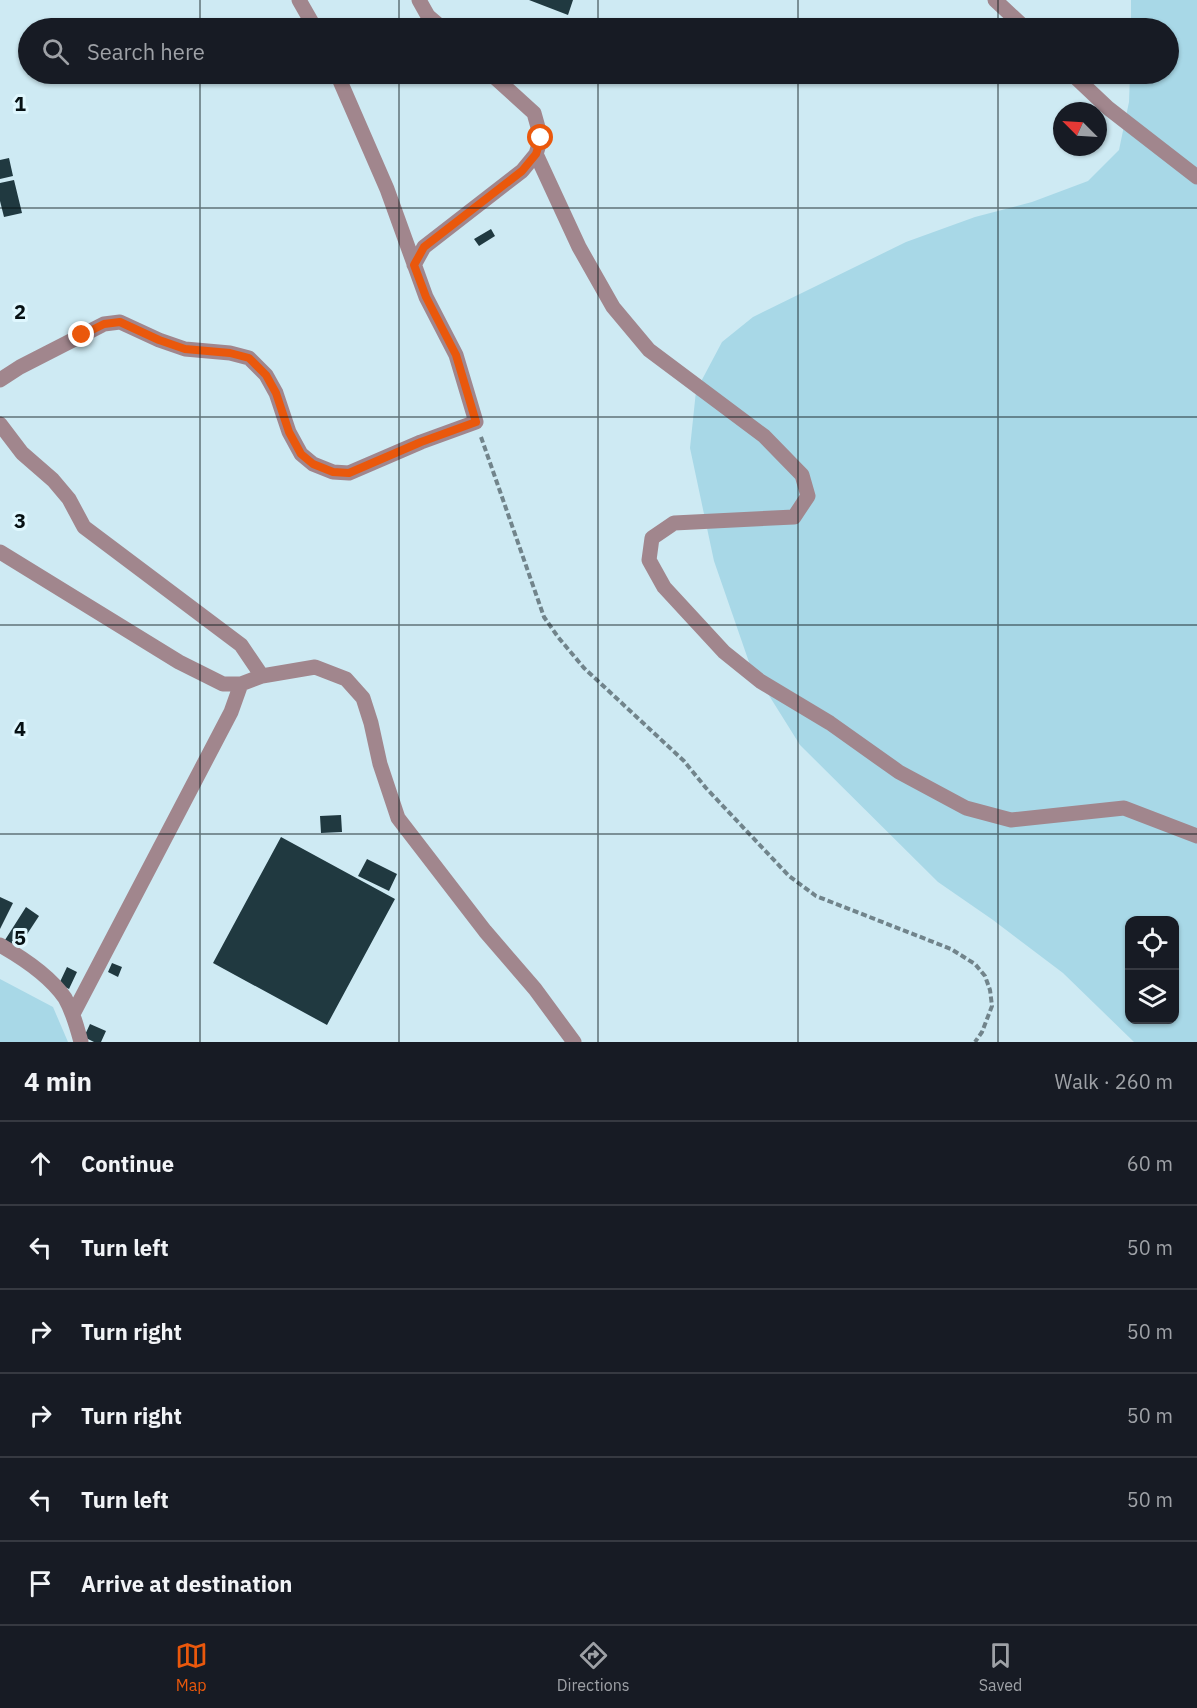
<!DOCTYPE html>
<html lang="en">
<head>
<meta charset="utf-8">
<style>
	body { margin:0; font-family:"IBM Plex Sans",sans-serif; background:#20242c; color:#f1f3f6 }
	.controls { position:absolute; right:18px; bottom:18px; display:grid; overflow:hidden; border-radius:12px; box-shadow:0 2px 4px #0004 }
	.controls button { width:54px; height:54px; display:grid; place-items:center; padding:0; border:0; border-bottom:2px solid #363941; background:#171b24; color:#f1f3f6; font:30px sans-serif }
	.compass { position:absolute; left:1053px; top:102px; width:54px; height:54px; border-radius:50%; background:#171b24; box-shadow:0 2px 4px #0004; rotate:294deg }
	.stop { position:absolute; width:18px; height:18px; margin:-14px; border:4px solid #ea580c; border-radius:50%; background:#fff }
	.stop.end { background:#ea580c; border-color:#fff; box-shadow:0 2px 6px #0008 }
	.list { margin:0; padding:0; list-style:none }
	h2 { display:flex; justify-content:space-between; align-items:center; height:78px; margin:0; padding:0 24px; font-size:26px }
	h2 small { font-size:20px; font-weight:400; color:#9ea1a6 }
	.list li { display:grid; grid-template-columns:39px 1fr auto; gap:18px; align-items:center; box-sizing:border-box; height:84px; padding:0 24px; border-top:2px solid #363941 }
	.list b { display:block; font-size:22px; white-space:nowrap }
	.list em { font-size:20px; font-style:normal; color:#9ea1a6 }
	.icon { flex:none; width:33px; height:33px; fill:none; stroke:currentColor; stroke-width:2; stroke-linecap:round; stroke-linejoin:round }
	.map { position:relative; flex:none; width:1197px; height:1042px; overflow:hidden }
	.search { position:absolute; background:#171b24; box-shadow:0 2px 4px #0004; left:18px; right:18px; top:18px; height:66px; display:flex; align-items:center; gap:15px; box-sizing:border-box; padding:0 21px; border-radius:33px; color:#9ea1a6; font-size:22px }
	.sheet { height:582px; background:#171b24 }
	nav { display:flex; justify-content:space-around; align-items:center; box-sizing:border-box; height:84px; border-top:2px solid #363941; background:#171b24; font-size:16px; color:#9ea1a6 }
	nav a { display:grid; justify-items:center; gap:3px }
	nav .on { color:#ea580c }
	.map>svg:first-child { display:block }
	.green { fill:#a8d8e7; fill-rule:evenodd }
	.building { fill:#203940 }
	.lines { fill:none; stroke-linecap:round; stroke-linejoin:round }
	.path { stroke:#71848b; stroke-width:4; stroke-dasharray:6 3; stroke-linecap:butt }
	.street { stroke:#a1868d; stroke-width:15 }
	.route { stroke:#ea580c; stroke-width:8 }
	.grid { fill:none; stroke:#061013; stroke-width:1.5; stroke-opacity:0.55 }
	.grid-label { font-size:20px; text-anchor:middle; font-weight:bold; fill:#061013; stroke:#dff7fe; stroke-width:6; stroke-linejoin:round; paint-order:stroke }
</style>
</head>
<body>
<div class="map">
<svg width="1197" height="1042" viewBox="0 0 1197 1042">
	<rect width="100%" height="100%" fill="#ceeaf3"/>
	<path class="green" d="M 1131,0 L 1197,0 L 1197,1042 L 1134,1042 L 1063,973 L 993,920 L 938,882 L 800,745 L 750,665 L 714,561 L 690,448 L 696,391 L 722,342 L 753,317 L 906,242 L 975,217 L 1032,202 L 1088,181 L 1119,150 L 1129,102 L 1130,74 L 1168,74 L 1168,28 L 1131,28 ZM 1130,921 L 1174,921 L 1174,1020 L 1130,1020 Z
		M 0,979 L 53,1007 L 68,1042 L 0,1042 Z"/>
	<path class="building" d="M 529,0 L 573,0 L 568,15 Z
		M 9,158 L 13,176 L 0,179 L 0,160 Z
		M 14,180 L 22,213 L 4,217 L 0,201 L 0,183 Z
		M 491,229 L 495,236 L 479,246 L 474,239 Z
		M 341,815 L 342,832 L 321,833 L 320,816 Z
		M 281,837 L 395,899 L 327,1025 L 213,963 Z
		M 367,859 L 397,874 L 389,891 L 358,876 Z
		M 0,897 L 13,903 L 0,929 Z
		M 26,907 L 39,916 L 18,948 L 5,940 Z
		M 112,963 L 122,967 L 118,977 L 108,972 Z
		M 67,967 L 77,972 L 69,989 L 59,984 Z
		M 90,1024 L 106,1031 L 101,1042 L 94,1042 L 84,1037 Z"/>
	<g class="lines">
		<path class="path" d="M 481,437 L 544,617 L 558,637 L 584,668 L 684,761 L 706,788 L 789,876 L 816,896 L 951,949 L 975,964 L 985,976 L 990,990 L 992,1006 L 982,1032 L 975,1042"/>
		<path class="street" d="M 299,0 L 315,28
			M 419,0 L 428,16 L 442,28
			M 995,0 L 1025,28
			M 1072,74 L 1108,108 L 1197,177
			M 536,154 L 579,247 L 613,307 L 649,350 L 764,436 L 802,475 L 808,496 L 794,517 L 674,523 L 652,538 L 649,560 L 664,587 L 724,652 L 760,681 L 830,723 L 899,772 L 966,808 L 1011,820 L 1124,808 L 1197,836
			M 414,265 L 424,247 L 522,171 L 536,154 L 541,138 L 534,113 L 491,74
			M 0,380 L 20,367 L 104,324 L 120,322 L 159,340 L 185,349 L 230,353 L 249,358 L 266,375 L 276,393 L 289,432 L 301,454 L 313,464 L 333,472 L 349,473 L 421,442 L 476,422 L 456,355 L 426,297 L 387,189 L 337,74
			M 0,424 L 22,453 L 53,480 L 69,499 L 84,527 L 241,645 L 262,676
			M 0,552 L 179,662 L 223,684 L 241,684 L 262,676 L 315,667 L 346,679 L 363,698 L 371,723 L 380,764 L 398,818 L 485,931 L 535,989 L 574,1042
			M 0,945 C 23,958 50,976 65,998 C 73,1012 77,1027 81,1042
			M 73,1014 L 231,712 L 241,684"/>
	</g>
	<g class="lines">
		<path class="route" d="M 82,335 L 104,324 L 120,322 L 159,340 L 185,349 L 230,353 L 249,358 L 266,375 L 276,393 L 289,432 L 301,454 L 313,464 L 333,472 L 349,473 L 421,442 L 476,422 L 456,355 L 426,297 L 414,265 L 424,247 L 522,171 L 536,154 L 541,138"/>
	</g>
	<path class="grid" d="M 200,0 L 200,28M 399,0 L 399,28M 598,0 L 598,28M 798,0 L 798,28M 998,0 L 998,28M 200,74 L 200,1042M 399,74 L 399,1042M 598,74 L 598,1042M 798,74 L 798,1042M 998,74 L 998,1042M 0,208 L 1197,208M 0,417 L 1197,417M 0,625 L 1197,625M 0,834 L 1197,834"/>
	<g class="grid-label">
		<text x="20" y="111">1</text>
		<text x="20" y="319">2</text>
		<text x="20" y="528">3</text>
		<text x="20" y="736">4</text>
		<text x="20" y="945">5</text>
	</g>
</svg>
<div class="controls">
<button><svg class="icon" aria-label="locate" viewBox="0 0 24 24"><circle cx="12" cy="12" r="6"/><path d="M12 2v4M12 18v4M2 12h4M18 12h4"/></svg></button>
<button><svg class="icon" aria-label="layers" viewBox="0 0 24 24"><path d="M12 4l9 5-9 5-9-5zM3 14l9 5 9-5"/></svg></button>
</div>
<svg class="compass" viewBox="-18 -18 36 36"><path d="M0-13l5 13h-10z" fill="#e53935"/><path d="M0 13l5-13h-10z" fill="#9ea1a6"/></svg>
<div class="stop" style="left:541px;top:138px"></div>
<div class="stop end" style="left:82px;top:335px"></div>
<div class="search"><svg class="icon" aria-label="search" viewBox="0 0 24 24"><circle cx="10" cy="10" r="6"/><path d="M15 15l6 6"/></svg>Search here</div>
</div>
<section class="sheet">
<h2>4 min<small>Walk · 260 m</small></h2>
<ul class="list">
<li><svg class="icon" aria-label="ahead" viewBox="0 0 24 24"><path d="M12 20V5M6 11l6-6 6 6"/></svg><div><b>Continue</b></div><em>60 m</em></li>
<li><svg class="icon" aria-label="left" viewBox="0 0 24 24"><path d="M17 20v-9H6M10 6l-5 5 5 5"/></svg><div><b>Turn left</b></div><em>50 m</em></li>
<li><svg class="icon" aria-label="right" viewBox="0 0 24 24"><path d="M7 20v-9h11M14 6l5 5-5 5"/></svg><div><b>Turn right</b></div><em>50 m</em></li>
<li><svg class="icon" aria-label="right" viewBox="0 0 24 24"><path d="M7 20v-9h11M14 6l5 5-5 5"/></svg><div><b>Turn right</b></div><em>50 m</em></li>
<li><svg class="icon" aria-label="left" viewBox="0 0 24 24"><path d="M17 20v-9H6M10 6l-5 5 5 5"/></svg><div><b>Turn left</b></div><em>50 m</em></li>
<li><svg class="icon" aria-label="arrive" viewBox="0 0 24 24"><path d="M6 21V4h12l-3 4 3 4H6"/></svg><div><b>Arrive at destination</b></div></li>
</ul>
</section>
<nav>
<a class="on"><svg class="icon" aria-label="map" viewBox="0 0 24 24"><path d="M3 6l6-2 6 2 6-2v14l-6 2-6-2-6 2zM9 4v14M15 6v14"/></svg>Map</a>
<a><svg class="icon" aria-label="directions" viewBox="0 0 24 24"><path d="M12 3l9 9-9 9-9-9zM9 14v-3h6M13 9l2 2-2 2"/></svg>Directions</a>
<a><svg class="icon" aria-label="saved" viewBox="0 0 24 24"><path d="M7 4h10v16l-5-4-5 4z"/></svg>Saved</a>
</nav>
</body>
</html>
